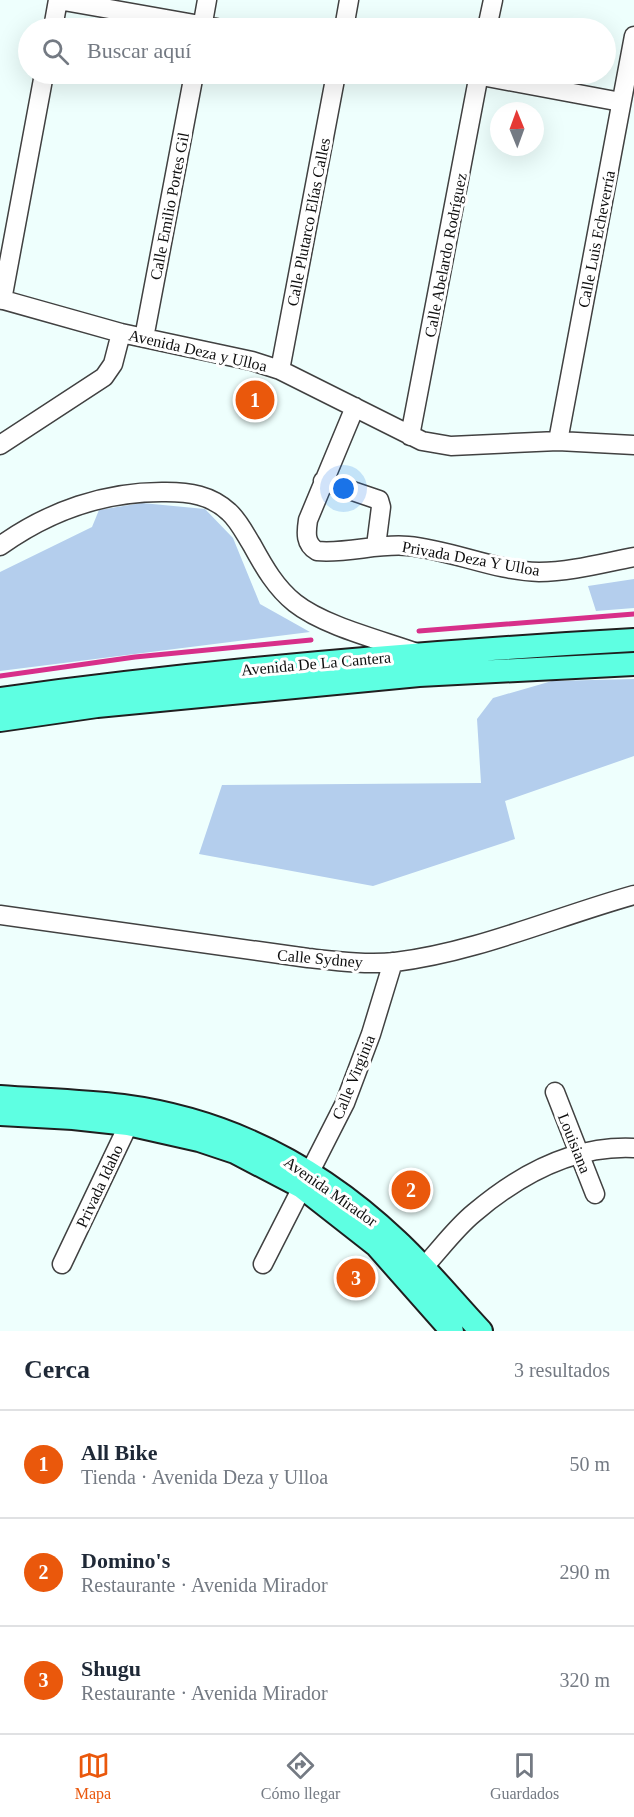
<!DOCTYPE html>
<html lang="es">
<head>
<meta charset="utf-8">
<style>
	body { margin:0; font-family:"Times New Roman",serif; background:#f6f6f7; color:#1f2937 }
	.compass { position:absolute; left:490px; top:102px; width:54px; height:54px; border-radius:50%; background:#fff; box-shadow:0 6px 24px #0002; rotate:359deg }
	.you { position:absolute; left:344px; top:489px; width:21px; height:21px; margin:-15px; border:4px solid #fff; border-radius:50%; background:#1a73e8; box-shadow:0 0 0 9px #1a73e833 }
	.badge { display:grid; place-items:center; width:39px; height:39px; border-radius:50%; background:#ea580c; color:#fff; font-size:20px; font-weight:700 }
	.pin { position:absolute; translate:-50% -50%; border:3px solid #fff; box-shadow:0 2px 6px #0006 }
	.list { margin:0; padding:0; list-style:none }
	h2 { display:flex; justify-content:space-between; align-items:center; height:78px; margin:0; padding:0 24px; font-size:26px }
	h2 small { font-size:20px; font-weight:400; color:#747a83 }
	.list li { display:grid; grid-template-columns:39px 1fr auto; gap:18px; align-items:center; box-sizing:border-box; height:108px; padding:0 24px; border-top:2px solid #e0e1e3 }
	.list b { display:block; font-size:22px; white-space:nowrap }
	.list p { margin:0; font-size:20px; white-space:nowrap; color:#747a83 }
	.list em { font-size:20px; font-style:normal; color:#747a83 }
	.icon { flex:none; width:33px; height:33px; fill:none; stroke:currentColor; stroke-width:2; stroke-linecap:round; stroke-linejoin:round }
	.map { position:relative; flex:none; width:634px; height:1331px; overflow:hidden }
	.search { position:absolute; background:#fff; box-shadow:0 6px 24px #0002; left:18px; right:18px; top:18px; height:66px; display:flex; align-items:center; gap:15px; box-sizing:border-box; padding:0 21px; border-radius:33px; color:#747a83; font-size:22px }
	.sheet { height:402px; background:#fff }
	nav { display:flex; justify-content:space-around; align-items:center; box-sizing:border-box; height:84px; border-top:2px solid #e0e1e3; background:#fff; font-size:16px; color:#747a83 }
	nav a { display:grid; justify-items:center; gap:3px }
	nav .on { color:#ea580c }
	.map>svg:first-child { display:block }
	.green { fill:#b4ceed }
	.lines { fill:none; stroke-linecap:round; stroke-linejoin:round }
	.stream { stroke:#d7308a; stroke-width:5 }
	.minor-casing { stroke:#414141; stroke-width:21 }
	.major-casing { stroke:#1f1f1f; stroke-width:26 }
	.minor { stroke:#fff; stroke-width:18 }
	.major { stroke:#5effe2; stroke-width:22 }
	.labels { text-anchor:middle; stroke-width:6; stroke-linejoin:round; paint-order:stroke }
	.street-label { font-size:16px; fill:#0e0e0e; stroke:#fff }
</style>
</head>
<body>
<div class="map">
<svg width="634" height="1331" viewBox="0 0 634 1331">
	<rect width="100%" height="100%" fill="#eefffd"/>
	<path class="green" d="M 142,503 L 205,509 L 233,538 L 260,604 L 310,632 L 0,671 L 0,572 L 92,527 L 99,510 Z
		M 634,579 L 634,608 L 596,611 L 588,586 Z
		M 634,679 L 634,756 L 505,801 L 515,839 L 373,886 L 199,854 L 222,785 L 481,783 L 477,719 L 493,698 L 552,681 Z"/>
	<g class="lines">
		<path class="stream" d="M 419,631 L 634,614
			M 0,676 L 135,657 L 311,640"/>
		<defs>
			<path id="minor" d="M 58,0 L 217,28
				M 53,28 L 58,0
				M 202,28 L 207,0
				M 344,28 L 349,0
				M 487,28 L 493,0
				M 471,74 L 621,102
				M 0,299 L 121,333 L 252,361 L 280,370 L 422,441 L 451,446 L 558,441 L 634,445
				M 2,300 L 44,74
				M 144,338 L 194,74
				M 280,370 L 336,74
				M 355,407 L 308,520 C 306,533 305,544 317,551 C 347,554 378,543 408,546 C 452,550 495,571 539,572 C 570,572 603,563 634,557
				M 410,436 L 479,74
				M 558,441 L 634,36
				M 0,445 L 104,377 L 113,364 L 121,333
				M 323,481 L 379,500 L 381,507 L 376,546
				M 0,546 C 49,511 106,491 166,492 C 189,492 211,495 229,512 C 239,521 245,534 252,545 C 264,567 276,588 295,603 C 324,626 381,640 417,653
				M 0,915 L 308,958 C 336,961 367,965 395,962 C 477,952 555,917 634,895
				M 555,1092 L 595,1194
				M 62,1264 L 134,1113
				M 263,1264 L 345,1103 L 371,1034 L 393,962
				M 414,1277 C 435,1257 452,1231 474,1213 C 520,1174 574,1145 634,1148"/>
			<path id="major" d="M 0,699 C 210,670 422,652 634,640
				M 0,720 L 97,706 L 419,675 L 634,664
				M 0,1097 C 41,1100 82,1101 123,1106 C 229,1120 320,1168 397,1241 C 427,1269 453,1301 481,1331
				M 0,1114 L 73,1118 L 128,1124 L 199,1140 L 235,1152 L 302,1187 L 376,1245 L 452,1331"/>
		</defs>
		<use href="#minor" class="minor-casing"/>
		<use href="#major" class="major-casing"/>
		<use href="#minor" class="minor"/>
		<use href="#major" class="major"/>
	</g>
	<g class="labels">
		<g class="street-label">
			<text transform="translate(169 206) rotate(-79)" y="6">Calle Emilio Portes Gil</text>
			<text transform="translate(308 222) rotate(-79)" y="6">Calle Plutarco Elías Calles</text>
			<text transform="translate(596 239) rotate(-79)" y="6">Calle Luis Echeverría</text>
			<text transform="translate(445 255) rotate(-79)" y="6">Calle Abelardo Rodríguez</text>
			<text transform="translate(198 350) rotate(13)" y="6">Avenida Deza y Ulloa</text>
			<text transform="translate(471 558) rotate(10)" y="6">Privada Deza Y Ulloa</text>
			<text transform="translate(316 663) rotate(-5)" y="6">Avenida De La Cantera</text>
			<text transform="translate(320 958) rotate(5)" y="6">Calle Sydney</text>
			<text transform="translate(353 1077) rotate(-68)" y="6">Calle Virginia</text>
			<text transform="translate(575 1143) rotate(68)" y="6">Louisiana</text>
			<text transform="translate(99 1186) rotate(-65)" y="6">Privada Idaho</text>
			<text transform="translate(331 1191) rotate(35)" y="6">Avenida Mirador</text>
		</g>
	</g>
</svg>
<svg class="compass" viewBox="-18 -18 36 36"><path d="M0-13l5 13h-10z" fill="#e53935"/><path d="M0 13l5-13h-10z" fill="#747a83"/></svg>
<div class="you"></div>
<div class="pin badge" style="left:255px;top:400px">1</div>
<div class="pin badge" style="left:411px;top:1190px">2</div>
<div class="pin badge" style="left:356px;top:1278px">3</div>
<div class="search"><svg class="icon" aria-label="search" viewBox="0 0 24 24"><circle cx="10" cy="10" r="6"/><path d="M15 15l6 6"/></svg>Buscar aquí</div>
</div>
<section class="sheet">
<h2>Cerca<small>3 resultados</small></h2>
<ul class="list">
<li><span class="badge">1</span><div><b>All Bike</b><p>Tienda · Avenida Deza y Ulloa</p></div><em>50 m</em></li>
<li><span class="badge">2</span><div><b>Domino's</b><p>Restaurante · Avenida Mirador</p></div><em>290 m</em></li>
<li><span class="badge">3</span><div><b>Shugu</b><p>Restaurante · Avenida Mirador</p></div><em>320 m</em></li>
</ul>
</section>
<nav>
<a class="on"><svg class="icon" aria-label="map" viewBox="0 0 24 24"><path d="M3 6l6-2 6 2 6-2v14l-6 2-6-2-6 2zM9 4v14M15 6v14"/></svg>Mapa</a>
<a><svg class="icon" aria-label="directions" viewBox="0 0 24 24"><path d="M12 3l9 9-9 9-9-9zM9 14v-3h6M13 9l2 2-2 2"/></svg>Cómo llegar</a>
<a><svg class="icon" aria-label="saved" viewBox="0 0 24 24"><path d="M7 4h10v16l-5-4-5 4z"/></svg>Guardados</a>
</nav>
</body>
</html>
